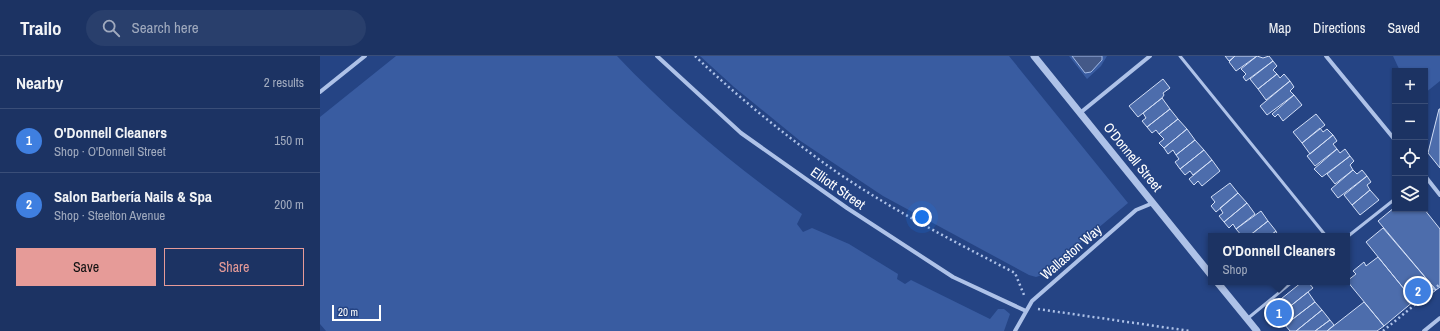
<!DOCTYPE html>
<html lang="en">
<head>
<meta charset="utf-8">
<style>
	body { margin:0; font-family:"Archivo Narrow",sans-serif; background:#293f6c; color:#f1f3f6 }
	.controls { position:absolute; right:12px; top:12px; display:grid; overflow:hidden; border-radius:0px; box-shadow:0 1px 3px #0004 }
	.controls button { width:36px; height:36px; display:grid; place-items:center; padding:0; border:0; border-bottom:1px solid #3a4e78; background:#1c3363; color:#f1f3f6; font:20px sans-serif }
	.scale { position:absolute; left:12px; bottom:10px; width:49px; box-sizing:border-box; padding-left:4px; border:2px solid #fff; border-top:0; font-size:11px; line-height:14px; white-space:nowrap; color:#fff; -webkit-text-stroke:3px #254484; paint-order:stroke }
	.you { position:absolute; left:602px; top:161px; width:14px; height:14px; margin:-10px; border:3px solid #fff; border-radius:50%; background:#1a73e8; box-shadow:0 0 0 6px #1a73e833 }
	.badge { display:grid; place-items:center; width:26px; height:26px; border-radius:50%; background:#e69b98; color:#fff; font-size:13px; font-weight:700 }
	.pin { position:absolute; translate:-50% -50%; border:2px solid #fff; box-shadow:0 1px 4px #0006 }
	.popup { position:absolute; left:888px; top:177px; width:142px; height:52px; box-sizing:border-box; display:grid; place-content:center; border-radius:0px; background:#1c3363; filter:drop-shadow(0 1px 3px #0005); font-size:13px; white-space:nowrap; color:#a0aabe }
	.popup b { font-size:15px; color:#f1f3f6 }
	.popup::after { content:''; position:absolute; left:50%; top:100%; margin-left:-8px; border:8px solid transparent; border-top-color:#1c3363 }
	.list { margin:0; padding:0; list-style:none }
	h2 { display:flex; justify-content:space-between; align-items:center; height:52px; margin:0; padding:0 16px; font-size:17px }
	h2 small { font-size:13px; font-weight:400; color:#a0aabe }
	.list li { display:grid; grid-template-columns:26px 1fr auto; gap:12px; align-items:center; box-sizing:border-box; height:64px; padding:0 16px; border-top:1px solid #3a4e78 }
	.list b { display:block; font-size:15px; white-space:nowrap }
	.list p { margin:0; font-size:13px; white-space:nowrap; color:#a0aabe }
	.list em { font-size:13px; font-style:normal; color:#a0aabe }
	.actions { display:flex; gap:8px; padding:12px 16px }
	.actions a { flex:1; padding:9px 0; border:1px solid #e69b98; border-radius:0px; text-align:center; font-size:14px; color:#e69b98 }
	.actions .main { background:#e69b98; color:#111 }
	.icon { flex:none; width:22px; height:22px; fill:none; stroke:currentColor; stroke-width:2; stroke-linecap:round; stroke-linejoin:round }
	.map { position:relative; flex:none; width:1120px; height:275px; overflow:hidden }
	header { display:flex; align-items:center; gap:24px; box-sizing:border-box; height:56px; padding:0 20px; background:#1c3363; border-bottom:1px solid #3a4e78 }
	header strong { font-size:19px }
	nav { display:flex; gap:22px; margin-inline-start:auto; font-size:14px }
	.search { width:280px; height:36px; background:#293f6c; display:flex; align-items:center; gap:10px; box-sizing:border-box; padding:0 14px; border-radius:22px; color:#a0aabe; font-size:15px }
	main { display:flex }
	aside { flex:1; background:#1c3363 }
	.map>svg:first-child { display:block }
	.green { fill:#395ca1 }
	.water { fill:#445988; stroke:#a3bbe9 }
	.building { fill:#4d6dac; stroke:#d2def6 }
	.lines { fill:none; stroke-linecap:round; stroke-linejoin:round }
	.path { stroke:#aec2e8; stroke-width:2.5; stroke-dasharray:2 3; stroke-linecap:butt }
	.service { stroke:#aec2e8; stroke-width:3 }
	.minor { stroke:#aec2e8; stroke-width:4 }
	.tertiary { stroke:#aec2e8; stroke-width:7 }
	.labels { text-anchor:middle; stroke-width:3; stroke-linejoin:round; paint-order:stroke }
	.street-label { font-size:14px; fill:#fff; stroke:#254484 }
</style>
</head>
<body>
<header>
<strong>Trailo</strong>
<div class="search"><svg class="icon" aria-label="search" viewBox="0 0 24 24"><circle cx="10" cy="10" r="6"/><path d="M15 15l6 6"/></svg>Search here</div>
<nav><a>Map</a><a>Directions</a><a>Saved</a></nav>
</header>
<main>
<aside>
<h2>Nearby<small>2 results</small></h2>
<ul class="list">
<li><span class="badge" style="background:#3f7fe0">1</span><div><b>O'Donnell Cleaners</b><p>Shop · O'Donnell Street</p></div><em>150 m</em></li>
<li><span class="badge" style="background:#3f7fe0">2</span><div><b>Salon Barbería Nails &amp; Spa</b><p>Shop · Steelton Avenue</p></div><em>200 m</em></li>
</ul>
<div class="actions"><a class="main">Save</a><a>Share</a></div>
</aside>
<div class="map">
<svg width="1120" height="275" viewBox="0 0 1120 275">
	<rect width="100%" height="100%" fill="#254484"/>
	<path class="green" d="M 76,0 L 297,0 C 353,59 416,111 482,158 L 477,168 L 483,176 L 492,172 L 529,188 L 578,218 L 577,223 L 585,228 L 591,224 L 670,263 L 678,253 L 684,253 L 690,258 L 684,275 L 6,275 L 0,268 L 0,61 Z
		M 380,0 L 689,0 L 808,147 L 722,219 L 716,221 L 709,219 L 563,140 L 479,84 L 414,31 Z
		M 749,0 L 787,0 L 781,10 L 767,23 Z
		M 1073,0 L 1120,0 L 1120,25 L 1105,37 L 1105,15 L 1080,15 Z"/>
	<path class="water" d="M 752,0 L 782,0 L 782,4 L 771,16 L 765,17 Z"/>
	<path class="building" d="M 905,0 L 915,0 L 909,5 Z
		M 915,0 L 937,0 L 916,15 L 909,6 Z
		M 937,0 L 943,2 L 949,0 L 953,5 L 926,25 L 923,21 L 926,18 L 921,13 Z
		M 953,5 L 957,10 L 953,14 L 957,18 L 938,33 L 930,23 Z
		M 957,18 L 960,22 L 964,18 L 970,25 L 946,44 L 938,33 Z
		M 843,23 L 850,32 L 843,37 L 844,39 L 842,42 L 818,61 L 809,50 Z
		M 970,25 L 974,31 L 970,35 L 974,39 L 947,59 L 940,50 Z
		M 974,39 L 982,49 L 963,65 L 958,58 L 955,61 L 952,58 Z
		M 842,42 L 850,53 L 827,71 L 822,65 L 826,62 L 823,57 Z
		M 850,53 L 858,63 L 839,78 L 836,74 L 832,77 L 827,71 Z
		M 1119,53 L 1120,53 L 1120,112 L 1108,97 Z
		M 996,58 L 1005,69 L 982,87 L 973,76 Z
		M 858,63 L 867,73 L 844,92 L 839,87 L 844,83 L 839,78 Z
		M 1000,72 L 1003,76 L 1007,73 L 1013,79 L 990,98 L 982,87 Z
		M 867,73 L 875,84 L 856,99 L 853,94 L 848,98 L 844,92 Z
		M 1013,79 L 1017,85 L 1013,88 L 1017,93 L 995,110 L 987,100 Z
		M 875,84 L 884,94 L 860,113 L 855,106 L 859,103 L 856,99 Z
		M 1017,93 L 1020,97 L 1025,93 L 1030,100 L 1002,121 L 994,113 Z
		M 884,94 L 892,104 L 873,119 L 870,115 L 865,119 L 860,113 Z
		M 1030,100 L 1034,105 L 1030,109 L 1033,114 L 1015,128 L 1007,118 Z
		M 892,104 L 900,115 L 882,130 L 878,125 L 874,129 L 869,123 Z
		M 1033,114 L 1037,118 L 1042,114 L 1047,120 L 1018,142 L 1011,133 Z
		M 1047,120 L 1051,126 L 1047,129 L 1050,134 L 1032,149 L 1024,139 Z
		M 910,127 L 918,137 L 896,156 L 891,150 L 895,146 L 891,141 Z
		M 1050,134 L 1059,144 L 1040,159 L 1032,149 Z
		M 918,137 L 927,147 L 904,166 L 899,160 L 903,157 L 900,152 Z
		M 927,147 L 935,158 L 916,173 L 913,168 L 909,172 L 904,166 Z
		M 1075,151 L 1075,153 L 1104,153 L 1120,173 L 1120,231 L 1116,234 L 1058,165 Z
		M 941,155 L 948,165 L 929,180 L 922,180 L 916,173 Z
		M 948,165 L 956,175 L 950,180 L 929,180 Z
		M 1063,172 L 1116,234 L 1097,249 L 1046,186 Z
		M 956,175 L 958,180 L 950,180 Z
		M 1058,201 L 1094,245 L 1064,270 L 1027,225 L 1036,218 L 1033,215 L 1044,206 L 1046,210 Z
		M 982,226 L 988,226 L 993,232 L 958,260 L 951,251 Z
		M 988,236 L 995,246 L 965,269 L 958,260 Z
		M 995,246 L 1002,254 L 976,275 L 970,275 L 965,269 Z
		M 1044,246 L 1064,270 L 1057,275 L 1007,275 Z
		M 1002,254 L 1010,264 L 995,275 L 976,275 Z
		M 1010,264 L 1014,269 L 1007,275 L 995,275 Z"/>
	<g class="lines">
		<path class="path" d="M 375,0 C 419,42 468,82 518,117 C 574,155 635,186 695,217 L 704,239
			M 718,253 L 870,275
			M 1063,275 L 1120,228"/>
		<path class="service" d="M 860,0 L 1006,180
			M 1027,181 L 1075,143
			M 927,263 L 972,226"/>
		<path class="minor" d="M 337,0 L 421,77 L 527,152 L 633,221 L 706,255
			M 1006,0 L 1075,84
			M 0,36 L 45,0
			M 760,57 L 830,0
			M 1105,120 L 1120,139
			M 695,275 L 712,245 L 816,154 L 833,147
			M 1104,275 L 1120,262"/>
		<path class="tertiary" d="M 714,0 L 891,219
			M 897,226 L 937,275"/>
	</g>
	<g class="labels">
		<g class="street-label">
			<text transform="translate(813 101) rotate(51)" y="5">O'Donnell Street</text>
			<text transform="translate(518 132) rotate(35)" y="5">Elliott Street</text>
			<text transform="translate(751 196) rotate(-41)" y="5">Wallaston Way</text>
		</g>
	</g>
</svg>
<div class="controls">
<button>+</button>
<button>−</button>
<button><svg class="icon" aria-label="locate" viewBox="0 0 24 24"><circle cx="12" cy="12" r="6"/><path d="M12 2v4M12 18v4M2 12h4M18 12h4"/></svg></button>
<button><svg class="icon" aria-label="layers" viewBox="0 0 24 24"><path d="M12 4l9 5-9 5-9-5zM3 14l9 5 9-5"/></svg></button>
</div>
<div class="scale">20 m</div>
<div class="you"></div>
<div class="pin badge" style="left:959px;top:257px;background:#3f7fe0">1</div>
<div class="popup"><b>O'Donnell Cleaners</b>Shop</div>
<div class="pin badge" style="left:1098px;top:235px;background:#3f7fe0">2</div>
</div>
</main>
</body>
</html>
